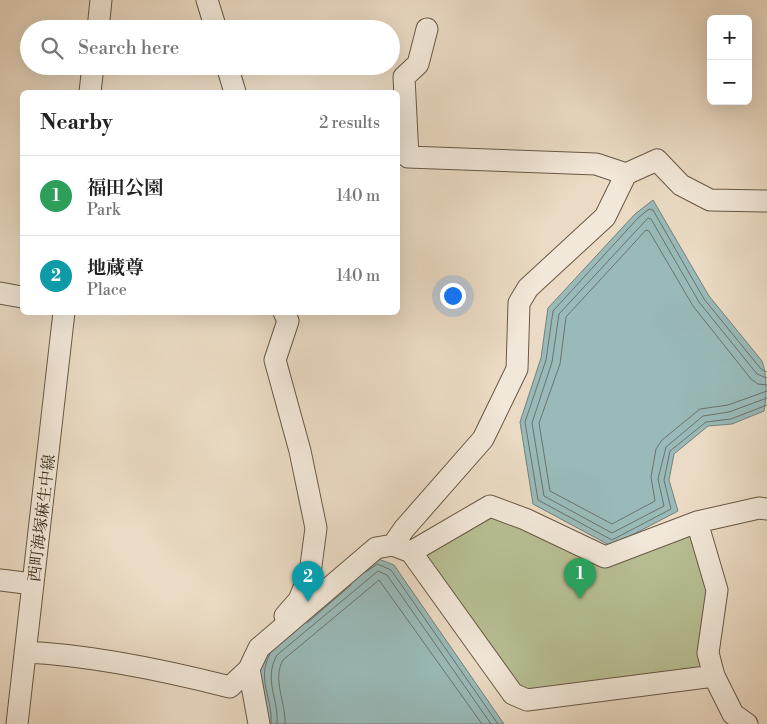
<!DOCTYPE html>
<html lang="en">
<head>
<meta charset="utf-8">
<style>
	body { margin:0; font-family:"Libre Bodoni","Noto Serif JP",serif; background:#f2f2f2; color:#222 }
	.controls { position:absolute; right:15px; top:15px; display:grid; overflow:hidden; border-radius:8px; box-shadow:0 5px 20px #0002 }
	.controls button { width:45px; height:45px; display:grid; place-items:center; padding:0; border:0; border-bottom:1px solid #e0e0e0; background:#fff; color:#222; font:25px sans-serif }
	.you { position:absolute; left:452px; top:295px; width:18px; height:18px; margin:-12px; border:4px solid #fff; border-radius:50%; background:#1a73e8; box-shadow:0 0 0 8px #1a73e833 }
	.badge { display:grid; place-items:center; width:32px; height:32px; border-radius:50%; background:#0f766e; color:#fff; font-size:16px; font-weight:700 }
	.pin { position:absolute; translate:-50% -41px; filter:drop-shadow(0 1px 2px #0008) }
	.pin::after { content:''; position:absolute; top:26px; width:18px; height:15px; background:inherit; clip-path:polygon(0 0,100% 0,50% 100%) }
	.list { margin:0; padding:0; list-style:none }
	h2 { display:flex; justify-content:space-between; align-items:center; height:65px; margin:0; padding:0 20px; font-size:21px }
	h2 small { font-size:16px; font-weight:400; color:#767676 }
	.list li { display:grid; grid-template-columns:32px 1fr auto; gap:15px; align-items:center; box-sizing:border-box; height:80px; padding:0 20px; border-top:1px solid #e0e0e0 }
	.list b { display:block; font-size:19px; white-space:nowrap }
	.list p { margin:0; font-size:16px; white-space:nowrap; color:#767676 }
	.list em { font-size:16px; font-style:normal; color:#767676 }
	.icon { flex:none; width:28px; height:28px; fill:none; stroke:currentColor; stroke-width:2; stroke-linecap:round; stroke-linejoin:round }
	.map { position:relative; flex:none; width:767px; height:724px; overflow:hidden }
	.search { position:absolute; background:#fff; box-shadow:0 5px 20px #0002; left:20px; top:20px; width:380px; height:55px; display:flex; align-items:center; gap:12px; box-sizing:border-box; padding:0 18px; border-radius:28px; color:#767676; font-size:19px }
	.panel { position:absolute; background:#fff; box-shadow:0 5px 20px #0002; left:20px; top:90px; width:380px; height:225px; border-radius:8px }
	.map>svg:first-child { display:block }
	.green { fill:#b8c094; stroke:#7a7658 }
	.water { fill:#99bab9; stroke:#74817a }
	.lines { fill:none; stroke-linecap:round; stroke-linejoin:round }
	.shore { stroke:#6b736a; stroke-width:1 }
	.minor-casing { stroke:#685845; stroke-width:23 }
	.minor { stroke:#f2e8d9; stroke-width:21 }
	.labels { text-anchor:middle; stroke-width:4; stroke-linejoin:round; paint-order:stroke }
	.street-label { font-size:16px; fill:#3d2c1b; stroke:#f2e8d9 }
</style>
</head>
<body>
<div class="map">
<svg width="767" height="724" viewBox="0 0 767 724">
	<rect width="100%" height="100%" fill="#ebdbc4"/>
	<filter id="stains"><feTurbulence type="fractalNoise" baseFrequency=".004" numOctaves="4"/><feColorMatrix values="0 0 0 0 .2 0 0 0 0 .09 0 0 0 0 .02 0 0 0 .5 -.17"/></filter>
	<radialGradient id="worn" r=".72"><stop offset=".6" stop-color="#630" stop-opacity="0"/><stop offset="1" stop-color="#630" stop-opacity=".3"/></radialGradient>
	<path class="green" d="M 501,515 L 582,555 L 692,534 L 710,583 L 704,671 L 522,691 L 420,555 L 468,524 Z"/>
	<path class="water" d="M 653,200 L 709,296 L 762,361 C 767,374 767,397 764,411 L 732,424 L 708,426 L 674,454 L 669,480 L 678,511 L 611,546 L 533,504 L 520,422 L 541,358 L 548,308 L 635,214 Z
		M 376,558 L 394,565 L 504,724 L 266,724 L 259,665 L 268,648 Z"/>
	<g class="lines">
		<path class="shore" d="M 767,372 L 761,369 L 704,299 L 653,210 L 649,209 L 638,218 L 553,311 L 546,360 L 525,422 L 538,500 L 612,540 L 671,509 L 664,480 L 670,451 L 706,422 L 731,419 L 767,405
			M 767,378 L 757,374 L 699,302 L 651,219 L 648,218 L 559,314 L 552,362 L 532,423 L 544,496 L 612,533 L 664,506 L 658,479 L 666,447 L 703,416 L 729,412 L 767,398
			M 767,385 L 758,384 L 751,379 L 693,306 L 649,231 L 646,230 L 566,317 L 560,364 L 539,423 L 550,491 L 612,524 L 655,501 L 651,477 L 656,449 L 662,440 L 700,409 L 728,405 L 767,391
			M 366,572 L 377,564 L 391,570 L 498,724
			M 307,623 L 351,585
			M 270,654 C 256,680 273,697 271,724
			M 277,724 C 279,698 263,680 277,655 L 378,571 L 387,575 L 491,724
			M 285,724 C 286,702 272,680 283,660 L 379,580 L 482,724"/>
		<defs>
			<path id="minor" d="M 207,0 L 216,29
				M 98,29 L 101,0
				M 427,29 L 418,64 L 404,77 L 408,157 L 596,164 L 626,174
				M 227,66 L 235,92
				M 90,92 L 93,66
				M 0,293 L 22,297
				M 284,312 L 288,321 L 275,360 L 300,451 L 316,528 L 310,573 L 299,600 L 285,616
				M 697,522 L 759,508 L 767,509
				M 393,545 L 404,529 L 483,439 L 517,369 L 519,303 L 528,288 L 605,217 L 626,174 L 657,160 L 681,185 L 710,200 L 767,201
				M 411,552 L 513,694 L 527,700 L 714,676
				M 0,580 L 33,584
				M 25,652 C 90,655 167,671 230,687 L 249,669 L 259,648 L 376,548 L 393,545 L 411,552 L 490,506 L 525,519 L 605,557 L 697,522 L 717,590 L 708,653 L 714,676 L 733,714 L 747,724
				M 249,669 L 259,724
				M 17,724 L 64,312"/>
		</defs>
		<use href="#minor" class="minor-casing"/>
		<use href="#minor" class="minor"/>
	</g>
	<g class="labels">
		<g class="street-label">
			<text transform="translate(41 518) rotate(-83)" y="6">西町海塚麻生中線</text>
		</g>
	</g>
	<rect width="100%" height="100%" filter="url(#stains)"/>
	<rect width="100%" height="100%" fill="url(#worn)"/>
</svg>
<div class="controls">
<button>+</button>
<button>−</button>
</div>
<div class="you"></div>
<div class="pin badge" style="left:580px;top:599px;background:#2e9e5b">1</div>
<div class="pin badge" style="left:308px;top:602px;background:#0f9aa8">2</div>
<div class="search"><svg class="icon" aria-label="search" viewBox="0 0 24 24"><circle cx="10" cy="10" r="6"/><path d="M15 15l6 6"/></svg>Search here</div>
<section class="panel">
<h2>Nearby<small>2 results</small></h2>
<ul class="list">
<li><span class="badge" style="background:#2e9e5b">1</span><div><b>福田公園</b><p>Park</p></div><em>140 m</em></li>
<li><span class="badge" style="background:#0f9aa8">2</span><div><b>地蔵尊</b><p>Place</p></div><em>140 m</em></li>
</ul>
</section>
</div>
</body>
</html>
